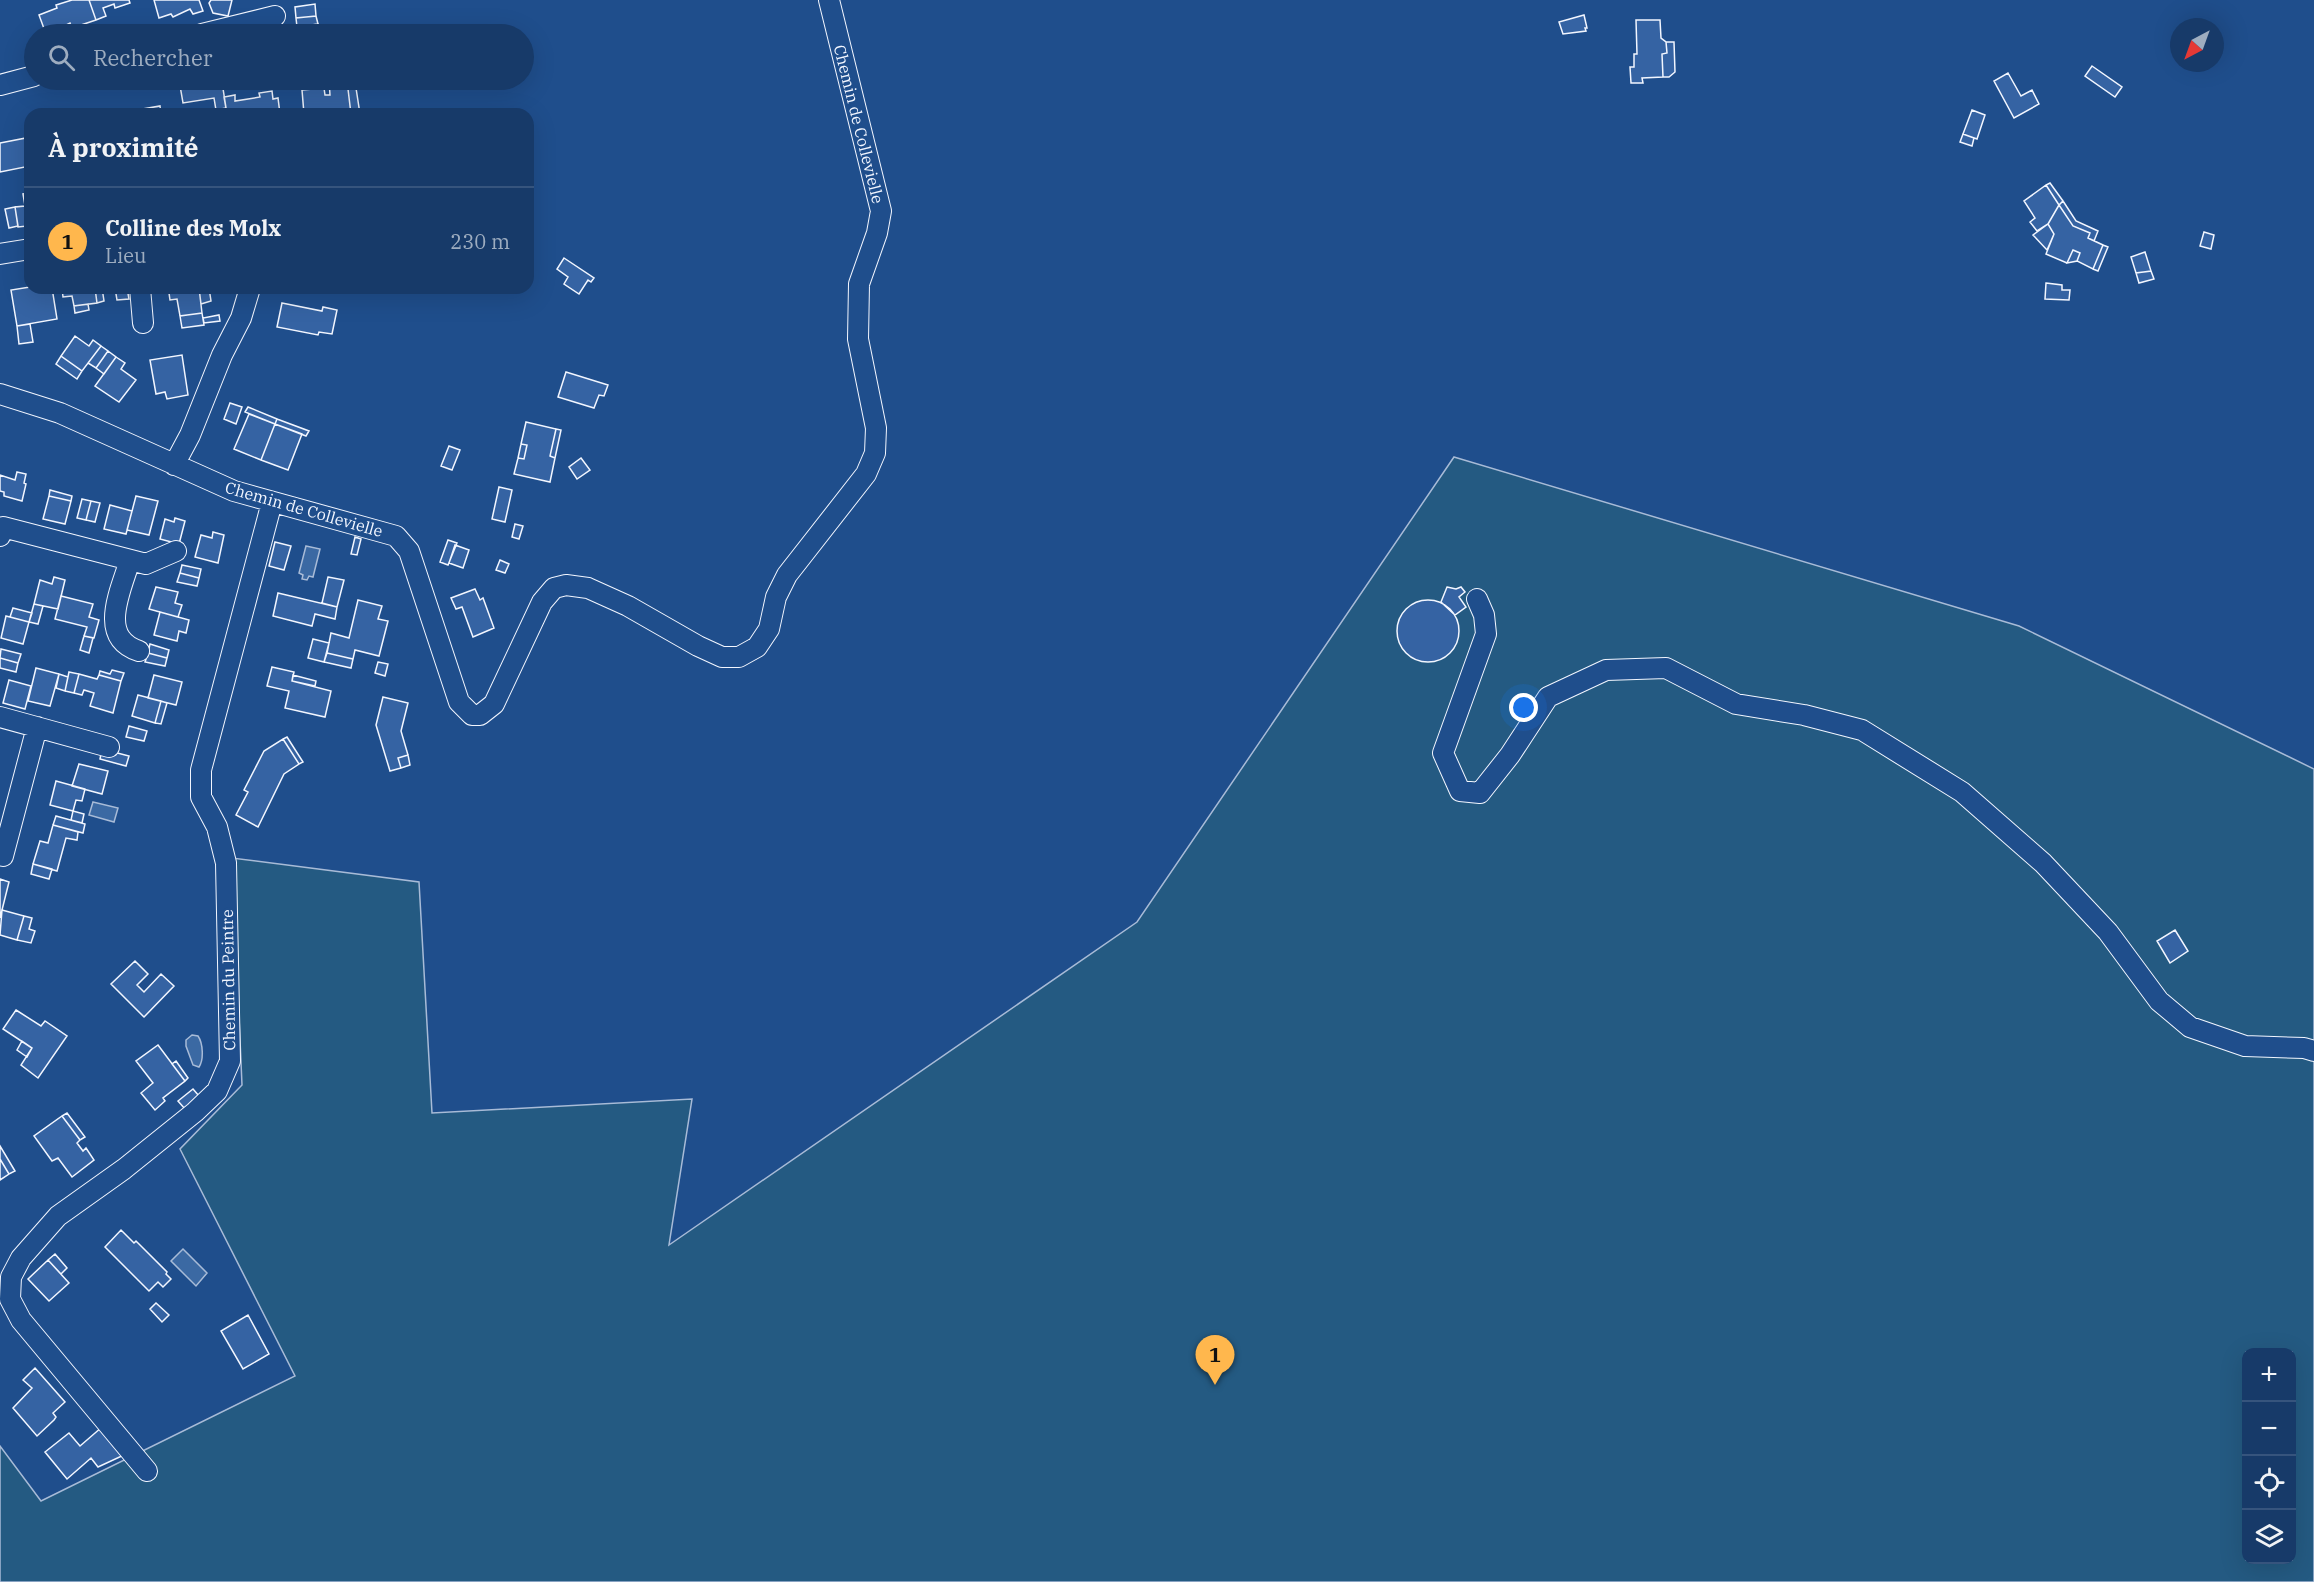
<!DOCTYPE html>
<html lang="fr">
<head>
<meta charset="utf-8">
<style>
	body { margin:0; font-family:"IBM Plex Serif",serif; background:#20416f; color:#f1f3f6 }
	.controls { position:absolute; right:18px; bottom:18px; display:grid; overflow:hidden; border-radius:12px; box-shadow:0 6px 24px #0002 }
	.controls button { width:54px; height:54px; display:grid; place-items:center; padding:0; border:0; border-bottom:2px solid #36547d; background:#173a69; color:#f1f3f6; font:30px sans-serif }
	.compass { position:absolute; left:2170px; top:18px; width:54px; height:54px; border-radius:50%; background:#173a69; box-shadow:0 6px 24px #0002; rotate:221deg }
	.you { position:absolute; left:1524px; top:708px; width:21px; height:21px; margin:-15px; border:4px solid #fff; border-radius:50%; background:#1a73e8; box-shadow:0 0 0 9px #1a73e833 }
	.badge { display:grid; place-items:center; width:39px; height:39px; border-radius:50%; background:#ffb74d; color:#111; font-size:20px; font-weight:700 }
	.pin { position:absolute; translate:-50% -50px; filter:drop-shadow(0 2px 3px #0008) }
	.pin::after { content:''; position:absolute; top:32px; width:21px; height:18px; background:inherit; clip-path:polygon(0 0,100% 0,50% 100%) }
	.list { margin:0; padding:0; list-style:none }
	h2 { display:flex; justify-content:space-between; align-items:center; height:78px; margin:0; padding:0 24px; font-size:26px }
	h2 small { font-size:20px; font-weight:400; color:#9eadc0 }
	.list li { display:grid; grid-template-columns:39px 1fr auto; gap:18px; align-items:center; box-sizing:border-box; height:108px; padding:0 24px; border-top:2px solid #36547d }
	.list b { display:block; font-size:22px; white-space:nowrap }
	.list p { margin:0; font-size:20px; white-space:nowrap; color:#9eadc0 }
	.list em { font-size:20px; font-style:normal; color:#9eadc0 }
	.icon { flex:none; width:33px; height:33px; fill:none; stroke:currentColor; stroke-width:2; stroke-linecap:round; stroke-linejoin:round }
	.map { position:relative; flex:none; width:2314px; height:1582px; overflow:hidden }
	.search { position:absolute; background:#173a69; box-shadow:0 6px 24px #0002; left:24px; top:24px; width:510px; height:66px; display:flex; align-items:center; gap:15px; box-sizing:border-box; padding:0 21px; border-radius:33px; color:#9eadc0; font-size:22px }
	.panel { position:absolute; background:#173a69; box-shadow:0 6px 24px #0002; left:24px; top:108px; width:510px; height:186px; border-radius:18px }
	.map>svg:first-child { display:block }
	.green { fill:#245a82; stroke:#a8bbd7; stroke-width:1.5; fill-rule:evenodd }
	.water { fill:#3b69a3; stroke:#a8bbd7; stroke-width:1.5 }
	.building { fill:#3563a3; stroke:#f2f6ff; stroke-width:1.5 }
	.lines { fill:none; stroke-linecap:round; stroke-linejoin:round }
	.minor-casing { stroke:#f2f6ff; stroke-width:22 }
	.minor { stroke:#1f4e8c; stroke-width:20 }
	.labels { text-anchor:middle; stroke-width:4.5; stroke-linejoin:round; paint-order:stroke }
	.street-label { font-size:16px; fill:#f2f6ff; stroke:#1f4e8c }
</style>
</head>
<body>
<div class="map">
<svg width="2314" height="1582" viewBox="0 0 2314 1582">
	<rect width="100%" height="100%" fill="#1f4e8c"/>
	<path class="green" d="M 1454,457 L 2019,626 L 2314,769 L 2314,1582 L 0,1582 L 0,1446 L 41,1501 L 295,1376 L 180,1149 L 242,1085 L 232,858 L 419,882 L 432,1113 L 692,1099 L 669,1245 L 1137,922 ZM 2246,1352 L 2292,1352 L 2292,1560 L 2246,1560 Z"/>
	<path class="water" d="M 306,546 L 320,549 L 313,577 L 309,576 L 307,580 L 302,579 L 303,575 L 299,573 Z
		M 93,802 L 118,808 L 114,822 L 89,815 Z
		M 192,1035 L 198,1036 C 203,1043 204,1060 199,1067 L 193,1065 L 186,1046 L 186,1040 Z
		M 183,1249 L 207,1273 L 196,1286 L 171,1261 Z"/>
	<path class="building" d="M 72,0 L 89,0 L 96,20 L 72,28 L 70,23 L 64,26 L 67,34 L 46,34 L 39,15 L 57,8 L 56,5 Z
		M 89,0 L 129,0 L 130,3 L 115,8 L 114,4 L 103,8 L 106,16 L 96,20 Z
		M 154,0 L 199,0 L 203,11 L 193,14 L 190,9 L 173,17 L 171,14 L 159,18 Z
		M 211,0 L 232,0 L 228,16 L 213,13 L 209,3 Z
		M 315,4 L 316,16 L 296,18 L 295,7 Z
		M 1584,15 L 1587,28 L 1585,28 L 1586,31 L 1563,34 L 1559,22 Z
		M 316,16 L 318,24 L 297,27 L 296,18 Z
		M 1636,20 L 1660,20 L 1661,38 L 1666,42 L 1667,53 L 1662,54 L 1663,77 L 1642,78 L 1643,83 L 1631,83 L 1630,67 L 1634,67 L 1634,54 L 1637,54 Z
		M 318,24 L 319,33 L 334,31 L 334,34 L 295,34 L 295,28 Z
		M 1666,42 L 1674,42 L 1675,72 L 1669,77 L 1663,77 L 1662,54 L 1667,53 Z
		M 2092,66 L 2122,87 L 2115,97 L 2085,76 Z
		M 2008,73 L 2021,96 L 2032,90 L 2039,104 L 2014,118 L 1994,81 Z
		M 179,80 L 212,80 L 212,83 L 222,82 L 226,108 L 216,110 L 214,98 L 183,103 Z
		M 329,80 L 354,80 L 355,88 L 348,89 L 351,114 L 304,114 L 302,90 L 324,88 L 325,95 L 330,95 Z
		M 356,88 L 360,114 L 351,114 L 348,89 Z
		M 272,91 L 273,99 L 278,98 L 280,114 L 227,114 L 224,97 L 235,95 L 235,101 L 260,97 L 259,93 Z
		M 160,106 L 161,114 L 126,114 L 126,112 Z
		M 1972,110 L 1985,115 L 1977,139 L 1963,134 Z
		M 1963,134 L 1974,138 L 1972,146 L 1960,142 Z
		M 26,138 L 30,166 L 0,172 L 0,143 Z
		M 2050,183 L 2063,201 L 2059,205 L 2046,185 Z
		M 2046,185 L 2059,205 L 2048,224 L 2037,231 L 2030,222 L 2035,218 L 2024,201 Z
		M 30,193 L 30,231 L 28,232 L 27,226 L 18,227 L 15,207 L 25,206 L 23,194 Z
		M 2063,201 L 2076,221 L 2098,231 L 2094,241 L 2088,238 L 2090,233 L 2073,226 L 2059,205 Z
		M 2059,205 L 2073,226 L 2090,233 L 2088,238 L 2103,245 L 2093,269 L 2077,261 L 2080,253 L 2073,250 L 2067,263 L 2046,254 L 2054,234 L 2048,224 Z
		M 15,207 L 18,226 L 9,228 L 5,209 Z
		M 2048,224 L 2054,234 L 2047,250 L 2033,235 Z
		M 2204,232 L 2214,235 L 2211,249 L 2200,246 Z
		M 2103,245 L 2108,247 L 2098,271 L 2093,269 Z
		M 2073,250 L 2080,253 L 2077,261 L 2067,263 Z
		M 2145,252 L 2151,271 L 2136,273 L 2131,257 Z
		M 564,258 L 594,278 L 591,282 L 588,280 L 579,294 L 564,284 L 568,277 L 557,269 Z
		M 2151,271 L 2154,279 L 2139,283 L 2136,273 Z
		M 2046,283 L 2062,285 L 2062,290 L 2070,290 L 2069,300 L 2045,299 Z
		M 30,287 L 52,288 L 57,319 L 17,326 L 11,290 Z
		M 62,288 L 95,288 L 97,303 L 74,306 L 72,296 L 63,297 Z
		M 95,288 L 102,288 L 104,301 L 97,303 Z
		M 115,288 L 127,288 L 129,299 L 117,300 Z
		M 199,288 L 202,313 L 180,316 L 177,299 L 170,300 L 169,293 Z
		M 199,288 L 209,288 L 211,301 L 201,304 Z
		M 282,303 L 322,311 L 323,307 L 337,310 L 332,334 L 319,332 L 318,335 L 277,327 Z
		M 88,304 L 89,310 L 75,313 L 74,306 Z
		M 202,313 L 204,325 L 182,328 L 180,316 Z
		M 219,315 L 220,321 L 204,323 L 203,318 Z
		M 30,324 L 33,342 L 19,344 L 17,326 Z
		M 75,336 L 89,346 L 93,340 L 101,346 L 82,371 L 61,356 Z
		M 101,346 L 108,351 L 96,368 L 88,363 Z
		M 108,351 L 116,357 L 104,374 L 96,368 Z
		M 182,355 L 188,395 L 167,399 L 165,392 L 156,394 L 150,360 Z
		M 61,356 L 82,371 L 77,379 L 56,364 Z
		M 116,357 L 125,363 L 121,369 L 136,380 L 119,402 L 95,386 Z
		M 566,372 L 608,385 L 604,396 L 599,395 L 594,408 L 558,397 Z
		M 230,403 L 242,407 L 236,424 L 224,419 Z
		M 248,407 L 277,419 L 275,424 L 245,412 Z
		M 249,414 L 275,424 L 261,460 L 234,449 Z
		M 277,419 L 309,431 L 306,436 L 275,424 Z
		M 526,422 L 556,429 L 550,456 L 555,458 L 550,482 L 514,474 L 518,458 L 524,459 L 527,445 L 521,444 Z
		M 275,424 L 302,434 L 288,470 L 261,460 Z
		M 556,429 L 561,430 L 555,458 L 550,456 Z
		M 521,444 L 527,445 L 524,459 L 518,458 Z
		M 449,446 L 460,450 L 452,470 L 441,466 Z
		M 581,458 L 590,470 L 577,479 L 569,467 Z
		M 17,472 L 26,474 L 24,483 L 26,484 L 22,501 L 4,496 L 4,492 L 0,491 L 0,475 L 15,480 Z
		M 499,487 L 512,490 L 505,522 L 492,519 Z
		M 50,490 L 72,496 L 71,501 L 49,496 Z
		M 49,496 L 71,501 L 65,524 L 43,519 Z
		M 136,496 L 158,501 L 149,535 L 127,530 Z
		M 82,499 L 91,501 L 86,520 L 77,518 Z
		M 91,501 L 100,503 L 95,522 L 86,520 Z
		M 110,505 L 132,511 L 126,534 L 104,529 Z
		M 175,518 L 185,521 L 179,544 L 160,539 L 165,519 L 174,522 Z
		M 515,524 L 523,526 L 519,539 L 512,537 Z
		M 213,532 L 224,535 L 218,563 L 195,557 L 201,535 L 212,538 Z
		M 355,537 L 361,539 L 357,555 L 351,554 Z
		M 448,540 L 457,543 L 448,565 L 440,562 Z
		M 275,542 L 291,546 L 284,570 L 269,566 Z
		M 455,545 L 469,550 L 463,568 L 449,563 Z
		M 500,560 L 509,564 L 505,573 L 496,570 Z
		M 182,565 L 201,569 L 199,578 L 180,573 Z
		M 180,573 L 199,578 L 197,586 L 177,582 Z
		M 54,577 L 65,580 L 58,609 L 34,604 L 40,580 L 52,584 Z
		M 328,577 L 344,580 L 337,607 L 322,603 Z
		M 156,587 L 178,592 L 175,603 L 182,605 L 178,617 L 149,609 Z
		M 1447,587 L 1456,589 L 1461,587 L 1465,592 L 1459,597 L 1466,607 L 1455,615 L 1441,602 Z
		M 475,589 L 480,600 L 483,598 L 494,628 L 473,637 L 462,607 L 456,609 L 451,598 Z
		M 278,593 L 337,607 L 335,619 L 315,614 L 312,626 L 273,616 Z
		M 61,596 L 93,604 L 89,617 L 99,620 L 94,638 L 84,636 L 87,627 L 55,619 Z
		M1397 631a31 31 0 1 1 62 0a31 31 0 1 1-62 0Z
		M 358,600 L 382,606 L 378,619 L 388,621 L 379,656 L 355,650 L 353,659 L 327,653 L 331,633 L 349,638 Z
		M 34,604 L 43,606 L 38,624 L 29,622 Z
		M 13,608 L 32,613 L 29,622 L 10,617 Z
		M 160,612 L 189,620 L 186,633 L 179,631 L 177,641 L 154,635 Z
		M 6,616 L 29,622 L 23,644 L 1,638 Z
		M 84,636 L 93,638 L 89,653 L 80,650 Z
		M 313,639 L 329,643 L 324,662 L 308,658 Z
		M 150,644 L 169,650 L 167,658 L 148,653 Z
		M 1,649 L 21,654 L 18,663 L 0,658 Z
		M 148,653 L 167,658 L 165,666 L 145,662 Z
		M 327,653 L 353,659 L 351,668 L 324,662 Z
		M 0,658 L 18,663 L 16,672 L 0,668 Z
		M 378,662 L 388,664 L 385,676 L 375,673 Z
		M 272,667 L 294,672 L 292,681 L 331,691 L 325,717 L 285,708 L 289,691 L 267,686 Z
		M 36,668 L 59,674 L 50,706 L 28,701 Z
		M 112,670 L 124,673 L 121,681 L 99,675 L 100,671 L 110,674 Z
		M 69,672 L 79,674 L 74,693 L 65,691 Z
		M 59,674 L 68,677 L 65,691 L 56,688 Z
		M 79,674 L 97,679 L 99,675 L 121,681 L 113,713 L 90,706 L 94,693 L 84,690 L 82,695 L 74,693 Z
		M 154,675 L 182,682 L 176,705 L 148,698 Z
		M 293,675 L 316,681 L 315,686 L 292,681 Z
		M 9,680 L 31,686 L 25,709 L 3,703 Z
		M 138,695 L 161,701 L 155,723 L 132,716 Z
		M 383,697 L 408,703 L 401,731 L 408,755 L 398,758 L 401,768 L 390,771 L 376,725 Z
		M 161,701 L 167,703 L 161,724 L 155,723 Z
		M 129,726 L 147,731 L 144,741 L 126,737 Z
		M 287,737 L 303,762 L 299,764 L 283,739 Z
		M 283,739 L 299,764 L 284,774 L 258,827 L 236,815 L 248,792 L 244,790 L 264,751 Z
		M 102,749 L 129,756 L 126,766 L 100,759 Z
		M 408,755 L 410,765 L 401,768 L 398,758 Z
		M 79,764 L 108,771 L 102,794 L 72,786 Z
		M 56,781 L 85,789 L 82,801 L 76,800 L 73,811 L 50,805 Z
		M 73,811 L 84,814 L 82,823 L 71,820 Z
		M 56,816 L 85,824 L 83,833 L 53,825 Z
		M 53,825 L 78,832 L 77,840 L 66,838 L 57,871 L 33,864 L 40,841 L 48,843 Z
		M 33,864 L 52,869 L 49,879 L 31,874 Z
		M 0,879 L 9,882 L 0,918 Z
		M 2,910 L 24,916 L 17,940 L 0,935 Z
		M 24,916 L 32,918 L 29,929 L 35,931 L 31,943 L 17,940 Z
		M 2175,930 L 2188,951 L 2170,963 L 2157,941 Z
		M 135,961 L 148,974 L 137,985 L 144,992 L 161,974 L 174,986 L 144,1017 L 111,984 Z
		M 16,1010 L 41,1026 L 45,1021 L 67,1036 L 38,1078 L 21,1065 L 32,1048 L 3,1029 Z
		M 22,1041 L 32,1048 L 27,1057 L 17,1050 Z
		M 158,1045 L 185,1081 L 163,1098 L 165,1101 L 155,1110 L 141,1093 L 153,1083 L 136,1061 Z
		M 176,1061 L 188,1078 L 185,1081 L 172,1064 Z
		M 193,1089 L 199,1096 L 185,1109 L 178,1101 Z
		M 67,1113 L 85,1137 L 80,1140 L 62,1116 Z
		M 62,1116 L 80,1140 L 77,1143 L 83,1151 L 86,1148 L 94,1160 L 72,1177 L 58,1158 L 52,1161 L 34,1136 Z
		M 0,1146 L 15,1171 L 9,1174 L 0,1159 Z
		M 0,1159 L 9,1174 L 0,1180 Z
		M 121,1230 L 134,1243 L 136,1241 L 167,1272 L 166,1274 L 171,1279 L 163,1287 L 158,1282 L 149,1291 L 105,1247 Z
		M 55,1254 L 67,1268 L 61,1274 L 48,1260 Z
		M 48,1260 L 69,1283 L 49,1301 L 28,1279 Z
		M 156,1303 L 169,1315 L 162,1322 L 150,1309 Z
		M 248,1315 L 269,1354 L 243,1369 L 221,1331 Z
		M 35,1368 L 65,1402 L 53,1413 L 56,1417 L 54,1420 L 37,1436 L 13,1408 L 32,1388 L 23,1380 Z
		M 102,1427 L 124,1455 L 98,1467 L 91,1458 L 67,1479 L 45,1452 L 69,1433 L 80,1446 Z"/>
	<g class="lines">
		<defs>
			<path id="minor" d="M 202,34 L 275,16
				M 0,85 L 34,76
				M 0,254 L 30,249
				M 140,288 L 143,323
				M 0,394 L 60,413 L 234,491 L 396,536 L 409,551 L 459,702 L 472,715 L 480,715 L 494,704 L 542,602 L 554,588 L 566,585 L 588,588 L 628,606 L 698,646 L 722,657 L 739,657 L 757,647 L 769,629 L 776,597 L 787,575 L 866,474 L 875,453 L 876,428 L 858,339 L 859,284 L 877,233 L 881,211 L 829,0
				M 174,465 L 190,435 L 222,355 L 241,318 L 250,288
				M 0,536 L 3,527 L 146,564 L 176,551
				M 130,560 C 121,590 97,637 139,651
				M 1477,599 L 1484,615 L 1486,634 L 1443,753 L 1460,791 L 1480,793 L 1510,755 L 1548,697 L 1606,670 L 1666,668 L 1736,704 L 1804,715 L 1862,730 L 1962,792 L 2043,863 L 2108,932 L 2159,1001 L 2190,1027 L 2245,1046 L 2304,1048 L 2314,1051
				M 0,717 L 109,747
				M 0,855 L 3,856 L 37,727
				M 147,1471 L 21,1320 L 10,1299 L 11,1277 L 21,1258 L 58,1216 L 124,1169 L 195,1112 L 217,1091 L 230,1061 L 226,863 L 217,827 L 201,797 L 201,770 L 272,502"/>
		</defs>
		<use href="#minor" class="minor-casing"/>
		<use href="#minor" class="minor"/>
	</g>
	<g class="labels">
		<g class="street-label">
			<text transform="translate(859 124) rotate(76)" y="6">Chemin de Collevielle</text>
			<text transform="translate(304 509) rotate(16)" y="6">Chemin de Collevielle</text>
			<text transform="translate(228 980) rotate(-91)" y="6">Chemin du Peintre</text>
		</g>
	</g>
</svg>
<div class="controls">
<button>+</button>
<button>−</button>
<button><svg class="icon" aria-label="locate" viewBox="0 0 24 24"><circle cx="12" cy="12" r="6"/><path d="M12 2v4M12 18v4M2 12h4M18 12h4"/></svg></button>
<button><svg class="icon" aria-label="layers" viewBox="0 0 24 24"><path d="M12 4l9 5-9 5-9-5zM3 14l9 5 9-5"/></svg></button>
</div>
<svg class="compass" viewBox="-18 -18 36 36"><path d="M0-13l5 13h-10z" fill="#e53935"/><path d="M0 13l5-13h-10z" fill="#9eadc0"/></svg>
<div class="you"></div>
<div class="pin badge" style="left:1215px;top:1385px">1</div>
<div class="search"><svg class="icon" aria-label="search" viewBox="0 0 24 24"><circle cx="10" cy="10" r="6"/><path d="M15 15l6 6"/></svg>Rechercher</div>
<section class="panel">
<h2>À proximité<small></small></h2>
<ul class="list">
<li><span class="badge">1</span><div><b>Colline des Molx</b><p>Lieu</p></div><em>230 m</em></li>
</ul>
</section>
</div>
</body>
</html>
